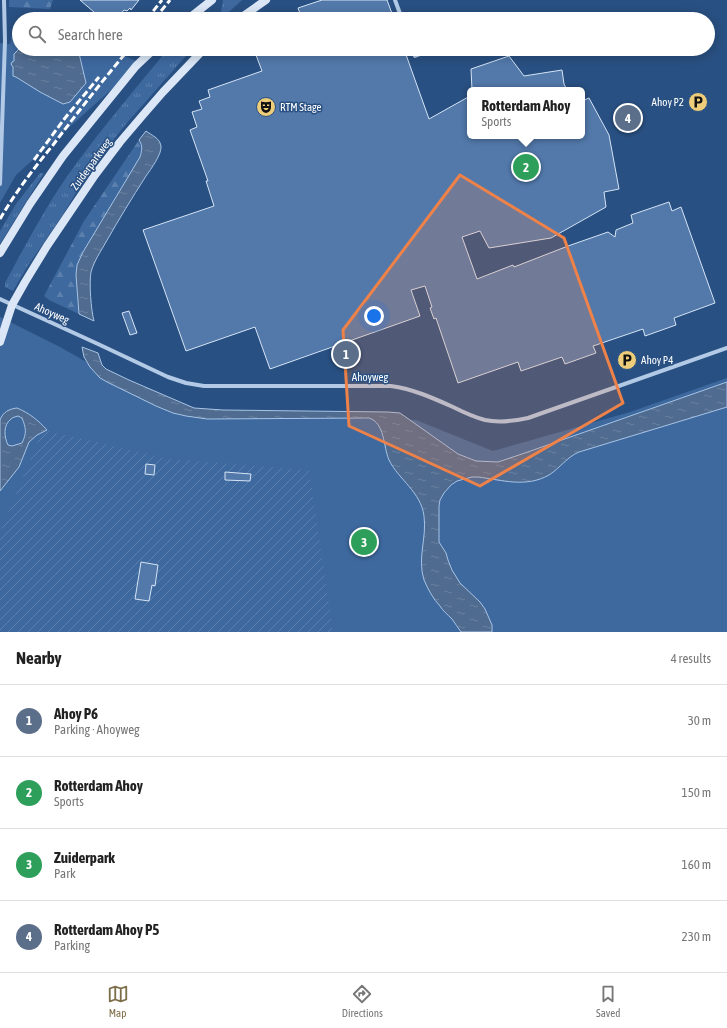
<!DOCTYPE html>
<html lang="en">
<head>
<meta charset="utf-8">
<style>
	body { margin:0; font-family:"Asap Condensed",sans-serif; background:#f2f2f2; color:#222 }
	.you { position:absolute; left:374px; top:316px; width:14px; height:14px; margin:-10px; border:3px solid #fff; border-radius:50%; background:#1a73e8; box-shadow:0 0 0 6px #1a73e833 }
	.badge { display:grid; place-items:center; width:26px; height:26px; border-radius:50%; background:#7d6e4a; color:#fff; font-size:13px; font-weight:700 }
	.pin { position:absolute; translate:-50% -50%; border:2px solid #fff; box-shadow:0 1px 4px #0006 }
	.popup { position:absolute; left:467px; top:87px; width:118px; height:52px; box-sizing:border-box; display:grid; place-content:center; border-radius:6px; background:#fff; filter:drop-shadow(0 1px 3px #0005); font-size:13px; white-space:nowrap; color:#767676 }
	.popup b { font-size:15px; color:#222 }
	.popup::after { content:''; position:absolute; left:50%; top:100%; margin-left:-8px; border:8px solid transparent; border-top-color:#fff }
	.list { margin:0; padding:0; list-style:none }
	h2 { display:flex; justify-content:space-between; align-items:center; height:52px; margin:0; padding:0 16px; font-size:17px }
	h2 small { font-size:13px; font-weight:400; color:#767676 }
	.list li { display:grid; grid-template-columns:26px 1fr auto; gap:12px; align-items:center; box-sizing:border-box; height:72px; padding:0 16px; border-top:1px solid #e0e0e0 }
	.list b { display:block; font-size:15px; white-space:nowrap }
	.list p { margin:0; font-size:13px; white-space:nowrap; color:#767676 }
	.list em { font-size:13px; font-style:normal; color:#767676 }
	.icon { flex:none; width:22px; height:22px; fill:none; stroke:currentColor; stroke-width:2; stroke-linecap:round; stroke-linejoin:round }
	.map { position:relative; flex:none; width:727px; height:632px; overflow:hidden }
	.search { position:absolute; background:#fff; box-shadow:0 2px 10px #0003; left:12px; right:12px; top:12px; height:44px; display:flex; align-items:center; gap:10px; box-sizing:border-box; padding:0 14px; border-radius:22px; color:#767676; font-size:15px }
	.sheet { height:340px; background:#fff }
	nav { display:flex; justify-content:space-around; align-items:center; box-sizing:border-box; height:56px; border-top:1px solid #e0e0e0; background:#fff; font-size:11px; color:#767676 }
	nav a { display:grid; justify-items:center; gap:2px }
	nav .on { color:#7d6e4a }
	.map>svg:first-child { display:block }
	.grass { fill:url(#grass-tufts) }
	.forest { fill:url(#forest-firs) }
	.park { fill:#3e699f }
	.garden { fill:url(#garden-furrows) }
	.water { fill:url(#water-ripples); stroke:#a7c4e6; fill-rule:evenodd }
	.building { fill:#5279aa; stroke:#d5e4f5 }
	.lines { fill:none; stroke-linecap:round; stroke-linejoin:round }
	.street { stroke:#b2cae6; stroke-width:4 }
	.secondary { stroke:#dbe7f6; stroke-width:8 }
	.rail { stroke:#fff; stroke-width:3; stroke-dasharray:7 3; stroke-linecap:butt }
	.marked { fill:#ee8249; fill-opacity:0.2; stroke:#ee8249; stroke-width:3; stroke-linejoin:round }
	.labels { text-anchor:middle; stroke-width:3; stroke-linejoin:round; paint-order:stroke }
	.poi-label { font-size:11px; fill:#fff; stroke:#295082; text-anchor:start }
	.street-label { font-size:11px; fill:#fff; stroke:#295082 }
</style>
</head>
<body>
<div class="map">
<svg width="727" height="632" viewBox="0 0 727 632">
	<defs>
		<pattern id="grass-tufts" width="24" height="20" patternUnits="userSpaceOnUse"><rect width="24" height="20" fill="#3e699f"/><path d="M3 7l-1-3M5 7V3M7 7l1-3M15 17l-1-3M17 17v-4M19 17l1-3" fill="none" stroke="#5b80ad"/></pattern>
		<pattern id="forest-firs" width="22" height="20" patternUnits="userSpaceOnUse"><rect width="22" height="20" fill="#3e699f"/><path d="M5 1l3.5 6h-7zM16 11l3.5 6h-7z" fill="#5b80ad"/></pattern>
		<pattern id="garden-furrows" width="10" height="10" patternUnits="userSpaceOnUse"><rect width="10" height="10" fill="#3e699f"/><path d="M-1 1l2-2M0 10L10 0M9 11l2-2" fill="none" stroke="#5b80ad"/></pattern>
		<pattern id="water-ripples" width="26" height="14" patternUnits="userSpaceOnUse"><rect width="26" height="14" fill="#4f6b8f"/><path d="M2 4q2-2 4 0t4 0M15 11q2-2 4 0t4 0" fill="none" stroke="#6981a0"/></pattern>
	</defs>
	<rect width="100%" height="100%" fill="#295082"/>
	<path class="grass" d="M 223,0 L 242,0 L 221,19 L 220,18 Z
		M 168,49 L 192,49 L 126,124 L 89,171 L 62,216 L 27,267 L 13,291 L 5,287 L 5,283 C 26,244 47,204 73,168 C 103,127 136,88 168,49 Z
		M 40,173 L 44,173 L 19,213 L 0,244 L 0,231 L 16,204 Z"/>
	<path class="forest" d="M 9,0 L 53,0 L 50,9 L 9,7 Z
		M 139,140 C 143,146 142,150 140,157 L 83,252 L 77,265 L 76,275 L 79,314 L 49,300 L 44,296 L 84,221 Z"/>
	<path class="park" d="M 14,25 L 19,25 L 19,49 L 109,49 L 141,63 L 16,175 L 0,203 L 0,43 L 10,44 Z
		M 0,317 L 60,347 L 120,381 L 185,407 L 301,417 L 416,420 L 493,451 L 630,412 L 727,378 L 727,632 L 0,632 Z"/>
	<path class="garden" d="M 43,430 L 170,459 L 309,470 L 333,632 L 0,632 L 0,532 Z"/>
	<path class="water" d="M 19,49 L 78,49 L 86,83 L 70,102 L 63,104 L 40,92 L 16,77 L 13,76 L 13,67 L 11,64 L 12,62 L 14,61 L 14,54 Z
		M 146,131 C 151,135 160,138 161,146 C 162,154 151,169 146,176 C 132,198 119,219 106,242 C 101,251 94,261 91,272 C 89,283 91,310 94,321 L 79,314 L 76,275 L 77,265 L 83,252 L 140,157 C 142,150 143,146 139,140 Z
		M 82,347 L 98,353 L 102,365 L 106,369 L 129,380 L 194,408 L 223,410 L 388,412 L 400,413 L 458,454 L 476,461 L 498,462 L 522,454 L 727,382 L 727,407 L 579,452 C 567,457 560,468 549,475 C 526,488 502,480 478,477 L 472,477 L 457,481 L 451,485 L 444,493 L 440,500 L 439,506 L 439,542 L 446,553 L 448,560 L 452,570 L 460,583 L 480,602 L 485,609 L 492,625 L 492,632 L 461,632 C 458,628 455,623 452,619 C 448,615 443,611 440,606 C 433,599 428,589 424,580 C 417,558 427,538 424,516 C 421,492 399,480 389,460 C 383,446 385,423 369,418 L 207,419 L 186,416 L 173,413 L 156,406 L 107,382 L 100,378 L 90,367 L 84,357 Z
		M 17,408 C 29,413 38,420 47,430 L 37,435 L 29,442 L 19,467 L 0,491 L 0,420 C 3,412 9,409 17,408 ZM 18,416 L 22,418 C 26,428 27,433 22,443 L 12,446 L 8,445 C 4,437 3,425 11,419 C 13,417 15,417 18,416 Z"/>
	<path class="building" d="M 80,0 L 139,0 L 131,10 L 130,8 L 127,11 L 124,10 L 116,19 L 102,19 Z
		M 322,0 L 387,0 L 394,19 L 302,19 L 298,8 Z
		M 273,49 L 404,49 L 429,119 L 470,96 L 470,136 L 582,136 L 582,101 L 589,98 L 609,135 L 619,189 L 604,192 L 606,207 L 551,238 L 489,248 L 480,231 L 462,237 L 477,279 L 513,265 L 514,267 L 568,246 L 608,232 L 615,237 L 616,230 L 633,223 L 631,215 L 669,202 L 672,211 L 681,207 L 715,303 L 674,318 L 676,325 L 645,336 L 643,329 L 593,346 L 596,353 L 565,364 L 562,357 L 521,371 L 518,362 L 458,383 L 436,318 L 434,319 L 430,308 L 432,307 L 425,286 L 411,290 L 420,316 L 270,369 L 255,327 L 186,351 L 143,230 L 214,206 L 206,181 L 208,181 L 190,130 L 197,127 L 192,112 L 202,109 L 199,101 L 210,97 L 208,90 L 262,71 L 256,55 Z
		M 509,56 L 524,76 L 562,70 L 564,84 L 567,90 L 472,90 L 471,69 Z
		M 129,311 L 137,333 L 130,335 L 122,313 Z
		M 146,464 L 155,465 L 154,475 L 145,474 Z
		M 225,472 L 251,474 L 250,481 L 225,480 Z
		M 141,562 L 158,565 L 155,586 L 152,585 L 149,601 L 135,599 Z"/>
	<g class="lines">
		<path class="street" d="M 395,0 L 402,19
			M 412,49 L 415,56 L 433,49
			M 527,49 L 528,54 L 543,49
			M 0,184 L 5,41 L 4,0
			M 0,299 L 98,344 L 168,377 L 186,383 L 204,386 L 391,386 C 413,389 433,398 453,407 C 463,412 473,417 485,420 C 499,423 514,421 528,418 L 727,348"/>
		<path class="secondary" d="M 188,19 L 212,0
			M 239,19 L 266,0
			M 0,253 L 30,204 L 63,156 L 136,66 L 154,49
			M 0,342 L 12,305 L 25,282 L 47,246 L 95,175 L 120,142 L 143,115 L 163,92 L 204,49"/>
		<path class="rail" d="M 161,11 L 170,0
			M 147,19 L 162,0
			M 34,160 L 65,118 L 99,77
			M 0,219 C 15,193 34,168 53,145 C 78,112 103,80 129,49"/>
	</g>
	<path class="marked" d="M 460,175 L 564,238 L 623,403 L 480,486 L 349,426 L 343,330 Z"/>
	<defs>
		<symbol id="parking-disc" viewBox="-11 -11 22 22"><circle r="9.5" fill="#edcc7a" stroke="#295082"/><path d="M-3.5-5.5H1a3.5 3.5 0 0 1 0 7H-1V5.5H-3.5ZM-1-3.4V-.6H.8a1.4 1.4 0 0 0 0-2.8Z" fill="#111"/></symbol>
		<symbol id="theatre-disc" viewBox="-11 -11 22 22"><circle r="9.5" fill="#edcc7a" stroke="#295082"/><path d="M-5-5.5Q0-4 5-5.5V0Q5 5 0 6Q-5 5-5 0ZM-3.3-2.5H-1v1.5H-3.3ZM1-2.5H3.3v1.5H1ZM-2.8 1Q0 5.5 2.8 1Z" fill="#111"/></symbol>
	</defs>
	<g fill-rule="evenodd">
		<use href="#parking-disc" x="687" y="91" width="22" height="22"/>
		<use href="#theatre-disc" x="255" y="96" width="22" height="22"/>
		<use href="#parking-disc" x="616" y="349" width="22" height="22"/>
	</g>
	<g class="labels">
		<g class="poi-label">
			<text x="684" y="106" text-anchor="end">Ahoy P2</text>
			<text x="280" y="111">RTM Stage</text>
			<text x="641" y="364">Ahoy P4</text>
		</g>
		<g class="street-label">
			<text transform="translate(91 164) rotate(-54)" y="4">Zuiderparkweg</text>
			<text transform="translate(52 313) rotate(24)" y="4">Ahoyweg</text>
			<text x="370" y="381">Ahoyweg</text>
		</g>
	</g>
</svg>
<div class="you"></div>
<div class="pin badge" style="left:346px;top:354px;background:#5c6f8a">1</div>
<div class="pin badge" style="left:526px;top:167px;background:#2e9e5b">2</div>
<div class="popup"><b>Rotterdam Ahoy</b>Sports</div>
<div class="pin badge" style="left:364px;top:542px;background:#2e9e5b">3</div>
<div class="pin badge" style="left:628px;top:118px;background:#5c6f8a">4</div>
<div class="search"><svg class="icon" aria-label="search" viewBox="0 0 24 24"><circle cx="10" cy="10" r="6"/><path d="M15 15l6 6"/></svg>Search here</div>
</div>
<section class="sheet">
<h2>Nearby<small>4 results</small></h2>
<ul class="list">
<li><span class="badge" style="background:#5c6f8a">1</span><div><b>Ahoy P6</b><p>Parking · Ahoyweg</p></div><em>30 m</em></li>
<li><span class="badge" style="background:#2e9e5b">2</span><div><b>Rotterdam Ahoy</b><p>Sports</p></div><em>150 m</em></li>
<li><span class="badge" style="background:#2e9e5b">3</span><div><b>Zuiderpark</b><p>Park</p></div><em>160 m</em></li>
<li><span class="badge" style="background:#5c6f8a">4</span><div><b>Rotterdam Ahoy P5</b><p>Parking</p></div><em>230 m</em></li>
</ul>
</section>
<nav>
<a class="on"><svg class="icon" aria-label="map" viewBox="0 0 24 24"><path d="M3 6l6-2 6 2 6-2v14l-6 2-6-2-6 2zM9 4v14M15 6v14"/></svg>Map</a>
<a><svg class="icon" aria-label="directions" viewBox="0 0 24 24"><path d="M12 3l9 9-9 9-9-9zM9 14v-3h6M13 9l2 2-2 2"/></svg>Directions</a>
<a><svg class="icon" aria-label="saved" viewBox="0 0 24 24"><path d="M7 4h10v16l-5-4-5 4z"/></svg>Saved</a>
</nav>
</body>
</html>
